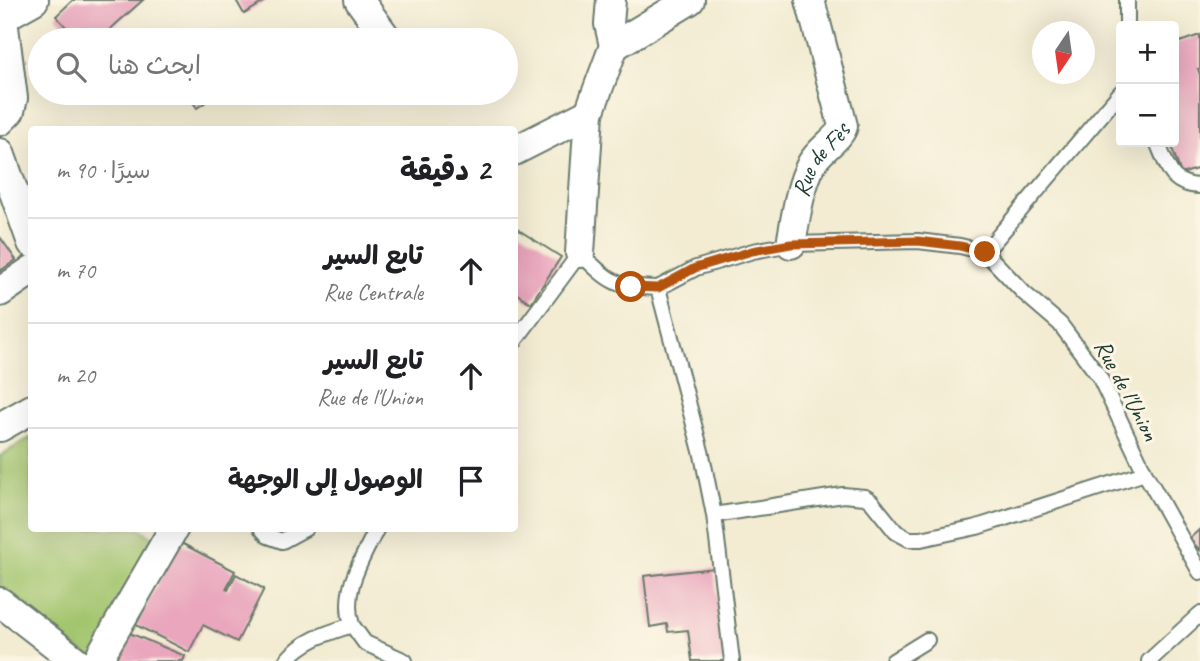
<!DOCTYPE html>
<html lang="ar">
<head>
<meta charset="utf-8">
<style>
	body { margin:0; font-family:Caveat,"Playpen Sans Arabic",sans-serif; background:#f6f6f6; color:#202124; direction:rtl }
	.controls { position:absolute; right:21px; top:21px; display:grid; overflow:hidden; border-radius:7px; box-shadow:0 7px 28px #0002 }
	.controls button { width:63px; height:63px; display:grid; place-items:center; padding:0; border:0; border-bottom:2px solid #e0e0e0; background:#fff; color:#202124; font:35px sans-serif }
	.compass { position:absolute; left:1032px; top:21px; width:63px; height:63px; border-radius:50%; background:#fff; box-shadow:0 7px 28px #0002; rotate:193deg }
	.stop { position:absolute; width:21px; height:21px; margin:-16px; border:5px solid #b45309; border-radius:50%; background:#fff }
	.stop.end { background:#b45309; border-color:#fff; box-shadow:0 2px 7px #0008 }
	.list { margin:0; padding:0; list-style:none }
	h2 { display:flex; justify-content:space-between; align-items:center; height:91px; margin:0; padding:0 28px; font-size:30px }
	h2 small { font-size:23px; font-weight:400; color:#757577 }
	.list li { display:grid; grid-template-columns:46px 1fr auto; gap:21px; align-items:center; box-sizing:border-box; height:105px; padding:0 28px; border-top:2px solid #e0e0e0 }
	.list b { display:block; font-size:26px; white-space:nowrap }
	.list p { margin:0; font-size:23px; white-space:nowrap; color:#757577 }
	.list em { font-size:23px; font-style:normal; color:#757577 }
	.icon { flex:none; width:38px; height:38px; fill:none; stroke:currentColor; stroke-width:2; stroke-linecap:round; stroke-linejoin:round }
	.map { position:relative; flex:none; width:1200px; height:661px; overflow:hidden; direction:ltr }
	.search { position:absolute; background:#fff; box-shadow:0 7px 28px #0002; left:28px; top:28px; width:490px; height:77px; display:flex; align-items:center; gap:18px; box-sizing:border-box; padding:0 24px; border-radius:38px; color:#757577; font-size:26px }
	.panel { position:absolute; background:#fff; box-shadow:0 7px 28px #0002; left:28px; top:126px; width:490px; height:406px; border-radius:7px; direction:rtl }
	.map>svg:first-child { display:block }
	.green { fill:#a3c56e; stroke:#618151; stroke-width:2 }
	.building { fill:#e9a6bd }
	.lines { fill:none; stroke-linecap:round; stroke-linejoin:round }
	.service-casing { stroke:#697a6c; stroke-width:18 }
	.minor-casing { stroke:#697a6c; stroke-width:32 }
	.service { stroke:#fff; stroke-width:14 }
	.minor { stroke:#fff; stroke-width:28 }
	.route { stroke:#b45309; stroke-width:9 }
	.labels { text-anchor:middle; stroke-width:6; stroke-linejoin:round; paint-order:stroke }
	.street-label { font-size:24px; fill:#1f3d34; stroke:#fcf5e5 }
</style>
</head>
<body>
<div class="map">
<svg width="1200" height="661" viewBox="0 0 1200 661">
	<rect width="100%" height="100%" fill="#fcf5e5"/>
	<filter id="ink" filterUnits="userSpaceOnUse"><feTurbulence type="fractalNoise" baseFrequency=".0143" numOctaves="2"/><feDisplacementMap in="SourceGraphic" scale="14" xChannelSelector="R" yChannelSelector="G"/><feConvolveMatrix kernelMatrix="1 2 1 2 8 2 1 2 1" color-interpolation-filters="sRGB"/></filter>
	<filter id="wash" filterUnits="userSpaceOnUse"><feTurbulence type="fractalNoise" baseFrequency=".00686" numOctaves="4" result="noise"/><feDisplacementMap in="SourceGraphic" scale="28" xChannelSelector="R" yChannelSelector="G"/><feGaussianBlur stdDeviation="1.57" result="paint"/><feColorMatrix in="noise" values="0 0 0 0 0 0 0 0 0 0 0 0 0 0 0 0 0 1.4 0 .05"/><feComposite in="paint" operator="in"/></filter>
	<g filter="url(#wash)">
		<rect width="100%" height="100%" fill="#f3ecd3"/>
		<path class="green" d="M 31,437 L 32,528 L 141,529 L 156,541 L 96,661 L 0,602 L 0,456 Z"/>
		<g id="blocks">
			<path class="building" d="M 73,0 L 143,0 L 98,40 L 78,40 L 56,16 Z
				M 236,0 L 267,0 L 244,14 Z
				M 238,33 L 243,40 L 228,40 Z
				M 1200,35 L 1200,69 L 1198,69 L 1200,75 L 1200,168 L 1181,174 L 1170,142 L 1174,142 L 1174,44 Z
				M 186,93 L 219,93 L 197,108 Z
				M 238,93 L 252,93 L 243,100 Z
				M 514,227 L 561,257 L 531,303 L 514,292 Z
				M 0,237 L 16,260 L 0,271 Z
				M 1200,529 L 1200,550 L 1189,539 Z
				M 179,542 L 235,571 L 226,589 L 228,590 L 236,574 L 264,589 L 237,642 L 203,625 L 189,652 L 136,625 Z
				M 714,568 L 725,661 L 692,661 L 688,630 L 668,632 L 667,624 L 650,627 L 644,576 Z
				M 127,632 L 185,656 L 183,661 L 114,661 Z"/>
		</g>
	</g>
	<g filter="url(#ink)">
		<use href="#blocks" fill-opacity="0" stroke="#697a6c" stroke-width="2"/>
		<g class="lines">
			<defs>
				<path id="service" d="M 1127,0 L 1127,26
					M 1157,142 C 1168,166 1169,185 1200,186
					M 985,252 L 1121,92
					M 658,288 L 696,268 L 753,251 L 791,244 L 918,241 L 960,246 L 985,252 L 1024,293 L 1060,324 L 1099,376 L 1145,473 L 1200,572
					M 658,288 L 702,455 L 714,515 L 732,661
					M 514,342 L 580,253 C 612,284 613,286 658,288
					M 714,515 L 843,495 L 865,497 L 871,501 L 896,532 L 909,539 L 921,539 L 977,527 L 1145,473
					M 261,528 L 268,536 L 282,541 L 306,528
					M 352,625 L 365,643 L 405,661
					M 286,661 C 303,640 327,633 352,625 C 341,590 362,560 377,528
					M 893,661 L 927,640
					M 1149,661 L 1200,614"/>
				<g id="minor">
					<path d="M 359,0 L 388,40"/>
					<path d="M 0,19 L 34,0"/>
					<path d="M 614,46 L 690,0"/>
					<path d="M 0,121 L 10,111 L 13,98 L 3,19 L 5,0"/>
					<path d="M 514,151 L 589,113"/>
					<path d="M 0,153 L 32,243"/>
					<path id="s1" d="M 791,244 C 796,217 799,188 812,163 C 819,150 841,137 843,126 L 810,0"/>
					<path d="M 580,253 L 589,113 L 614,46 L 609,24 L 611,0"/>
					<path d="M 0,292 L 32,270"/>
					<path d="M 0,427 L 32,409"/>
					<path d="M 0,602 L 76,661"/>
					<path d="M 97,661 L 174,528"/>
				</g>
			</defs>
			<use href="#service" class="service-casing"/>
			<use href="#minor" class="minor-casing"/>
			<use href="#service" class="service"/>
			<use href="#minor" class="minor"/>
		</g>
	</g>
	<g class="lines" filter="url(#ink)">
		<path class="route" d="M 631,287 L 658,288 L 695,268 L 752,251 L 791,244 L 918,241 L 960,246 L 985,252"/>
	</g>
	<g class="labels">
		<g class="street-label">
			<text dy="8" stroke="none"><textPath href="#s1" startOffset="91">Rue de Fès</textPath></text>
			<text transform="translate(1127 390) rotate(62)" y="8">Rue de l'Union</text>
		</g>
	</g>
</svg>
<div class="controls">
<button>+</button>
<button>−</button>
</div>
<svg class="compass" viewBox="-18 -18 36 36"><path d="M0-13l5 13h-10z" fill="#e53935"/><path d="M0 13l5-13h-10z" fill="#757577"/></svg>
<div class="stop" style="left:631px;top:287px"></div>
<div class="stop end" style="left:985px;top:252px"></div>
<div class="search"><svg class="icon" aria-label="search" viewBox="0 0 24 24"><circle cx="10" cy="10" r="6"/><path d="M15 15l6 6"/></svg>ابحث هنا</div>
<section class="panel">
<h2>2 دقيقة<small>سيرًا · 90 m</small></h2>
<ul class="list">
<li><svg class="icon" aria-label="ahead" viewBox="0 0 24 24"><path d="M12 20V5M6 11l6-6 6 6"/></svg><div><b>تابع السير</b><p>Rue Centrale</p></div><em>70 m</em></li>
<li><svg class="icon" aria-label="ahead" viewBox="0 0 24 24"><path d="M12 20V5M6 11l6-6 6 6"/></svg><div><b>تابع السير</b><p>Rue de l'Union</p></div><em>20 m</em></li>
<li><svg class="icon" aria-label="arrive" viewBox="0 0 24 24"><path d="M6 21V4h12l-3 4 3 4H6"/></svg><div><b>الوصول إلى الوجهة</b></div></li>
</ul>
</section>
</div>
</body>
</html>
